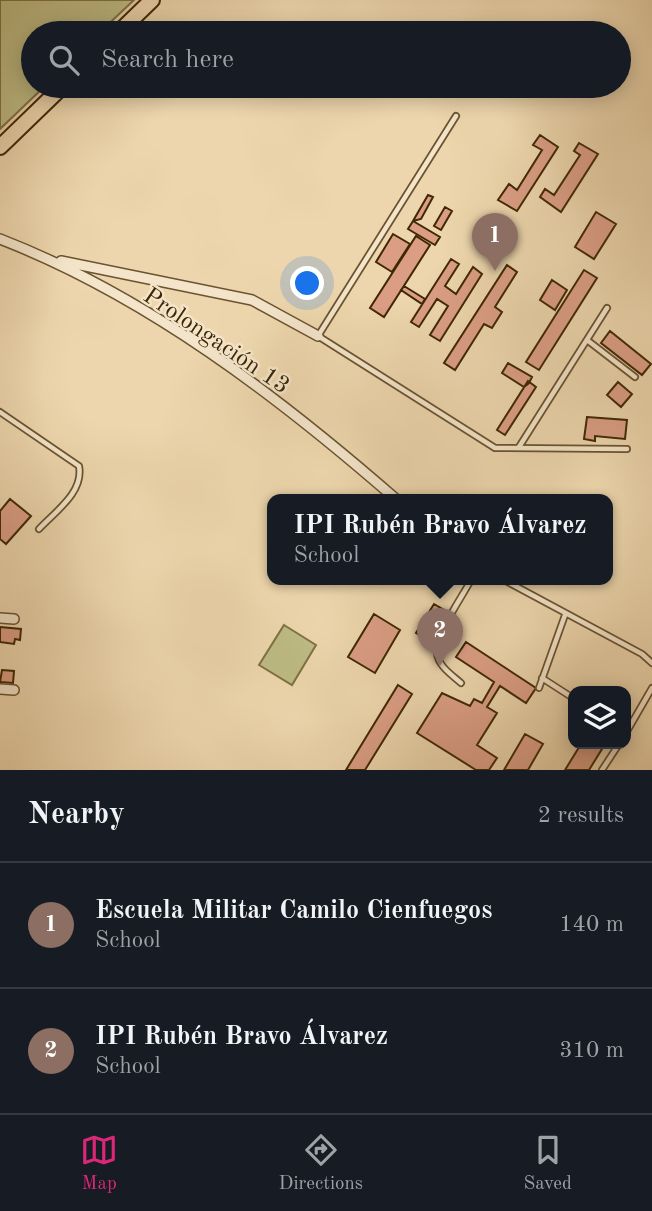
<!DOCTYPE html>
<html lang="en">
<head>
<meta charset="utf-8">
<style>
	body { margin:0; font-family:"Old Standard TT",serif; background:#242831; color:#f1f3f6 }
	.controls { position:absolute; right:21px; bottom:21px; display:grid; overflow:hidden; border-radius:14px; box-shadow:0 4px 18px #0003 }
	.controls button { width:63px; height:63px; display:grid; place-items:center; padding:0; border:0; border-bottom:2px solid #363941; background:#171b24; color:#f1f3f6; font:35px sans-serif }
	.you { position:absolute; left:308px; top:284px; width:24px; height:24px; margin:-18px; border:5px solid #fff; border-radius:50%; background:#1a73e8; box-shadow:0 0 0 10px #1a73e833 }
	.badge { display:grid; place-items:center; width:46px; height:46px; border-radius:50%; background:#db2777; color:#fff; font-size:23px; font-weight:700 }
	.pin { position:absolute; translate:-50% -58px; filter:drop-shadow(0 2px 4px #0008) }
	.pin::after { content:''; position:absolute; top:37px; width:24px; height:21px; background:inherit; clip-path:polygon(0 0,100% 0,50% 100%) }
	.popup { position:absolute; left:267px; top:494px; width:346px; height:91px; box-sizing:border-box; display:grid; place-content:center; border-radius:14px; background:#171b24; filter:drop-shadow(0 2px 5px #0005); font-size:23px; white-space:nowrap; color:#9ea1a6 }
	.popup b { font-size:26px; color:#f1f3f6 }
	.popup::after { content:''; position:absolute; left:50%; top:100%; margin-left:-14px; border:14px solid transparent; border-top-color:#171b24 }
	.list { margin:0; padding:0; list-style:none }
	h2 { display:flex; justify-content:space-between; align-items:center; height:91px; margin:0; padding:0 28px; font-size:30px }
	h2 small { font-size:23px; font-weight:400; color:#9ea1a6 }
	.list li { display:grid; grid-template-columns:46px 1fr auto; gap:21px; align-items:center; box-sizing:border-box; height:126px; padding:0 28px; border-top:2px solid #363941 }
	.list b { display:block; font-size:26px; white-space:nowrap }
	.list p { margin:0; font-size:23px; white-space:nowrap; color:#9ea1a6 }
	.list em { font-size:23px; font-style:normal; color:#9ea1a6 }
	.icon { flex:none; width:38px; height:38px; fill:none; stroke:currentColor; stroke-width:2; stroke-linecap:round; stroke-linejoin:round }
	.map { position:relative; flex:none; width:652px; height:770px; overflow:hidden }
	.search { position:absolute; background:#171b24; box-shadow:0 4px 18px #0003; left:21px; right:21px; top:21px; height:77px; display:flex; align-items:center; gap:18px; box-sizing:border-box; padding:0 24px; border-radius:38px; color:#9ea1a6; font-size:26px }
	.sheet { height:343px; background:#171b24 }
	nav { display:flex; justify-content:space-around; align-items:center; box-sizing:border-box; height:98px; border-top:2px solid #363941; background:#171b24; font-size:19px; color:#9ea1a6 }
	nav a { display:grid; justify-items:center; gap:4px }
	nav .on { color:#db2777 }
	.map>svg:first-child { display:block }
	.green { fill:#bebc85; stroke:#7e7245; stroke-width:2 }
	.building { fill:#db9e85; stroke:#3f2705; stroke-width:2 }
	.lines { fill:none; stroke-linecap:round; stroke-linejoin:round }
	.lane-casing { stroke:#6a532f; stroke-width:8 }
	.street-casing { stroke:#6a532f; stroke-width:12 }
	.primary-casing { stroke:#3f2705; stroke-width:18 }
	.lane { stroke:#f3e4ca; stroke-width:4.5 }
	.street { stroke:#f3e4ca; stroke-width:9 }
	.primary { stroke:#edd6ad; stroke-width:14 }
	.labels { text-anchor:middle; stroke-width:5; stroke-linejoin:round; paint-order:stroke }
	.street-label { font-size:24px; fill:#3f2705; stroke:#f3e4ca }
</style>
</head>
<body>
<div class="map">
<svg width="652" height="770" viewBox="0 0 652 770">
	<rect width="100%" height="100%" fill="#edd6ad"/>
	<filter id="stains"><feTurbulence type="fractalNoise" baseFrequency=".00286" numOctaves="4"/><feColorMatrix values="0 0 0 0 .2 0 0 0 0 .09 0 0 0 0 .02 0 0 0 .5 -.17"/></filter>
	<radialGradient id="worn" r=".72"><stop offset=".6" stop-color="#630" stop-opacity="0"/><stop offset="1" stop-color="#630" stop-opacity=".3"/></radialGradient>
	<path class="green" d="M 0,0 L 134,0 L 99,33 L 33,33 L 33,86 L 45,86 L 0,129 Z
		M 284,625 L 316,645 L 292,685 L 259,665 Z"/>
	<path class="building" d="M 540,135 L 558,147 L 517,211 L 498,200 L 509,184 L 517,190 L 542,150 L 533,145 Z
		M 579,143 L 598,154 L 561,212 L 540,197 L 545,189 L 554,195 L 580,155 L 574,151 Z
		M 428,195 L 433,197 L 421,219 L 413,221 Z
		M 445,207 L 452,211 L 441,230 L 434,226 Z
		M 596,212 L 616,224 L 594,259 L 575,247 Z
		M 413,221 L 440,237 L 435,245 L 408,229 Z
		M 393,234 L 410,244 L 392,272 L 376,262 Z
		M 416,236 L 430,245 L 384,317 L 370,308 Z
		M 451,259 L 459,264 L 445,286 L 456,294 L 473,267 L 482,274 L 440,341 L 430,335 L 448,306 L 437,299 L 419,327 L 411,322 Z
		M 507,265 L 517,272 L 495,307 L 502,312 L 492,328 L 484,324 L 455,370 L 444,363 Z
		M 584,270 L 597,278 L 539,370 L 526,362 Z
		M 552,280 L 567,290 L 555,310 L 540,300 Z
		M 404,286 L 425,299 L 422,304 L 401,290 Z
		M 610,331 L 651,364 L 642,375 L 601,343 Z
		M 508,363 L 532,377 L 529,383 L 524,387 L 502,373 Z
		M 528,381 L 536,387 L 505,435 L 497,430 Z
		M 618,382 L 632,394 L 621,407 L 607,395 Z
		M 587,417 L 627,420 L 625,439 L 595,436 L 595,441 L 584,439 Z
		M 10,499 L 31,516 L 6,544 L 0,539 L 0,511 Z
		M 434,604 L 446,611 L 428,640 L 416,633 Z
		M 374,614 L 400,630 L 375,673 L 348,657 Z
		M 0,627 L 21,629 L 20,640 L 15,639 L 14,644 L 0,642 Z
		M 466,642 L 536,688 L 526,703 L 500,686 L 487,707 L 497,713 L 477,745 L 497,758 L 489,770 L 476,770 L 417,733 L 442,693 L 470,706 L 474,699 L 482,703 L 494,682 L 456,657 Z
		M 2,670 L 14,671 L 13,683 L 0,682 Z
		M 398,685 L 412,694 L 365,770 L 346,770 Z
		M 525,734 L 543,744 L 528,770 L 504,770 Z
		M 581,744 L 595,744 L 602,749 L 589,770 L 565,770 Z"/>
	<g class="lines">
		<defs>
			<path id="lane" d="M 456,116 L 318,336 L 495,448 L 627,449
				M 587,340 L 635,377
				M 0,412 L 79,466 C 84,492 56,511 39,529
				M 519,447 L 607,308
				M 504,580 L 642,654 L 652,663
				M 542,678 L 573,698
				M 461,683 C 452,675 438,666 437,653 C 435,635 462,597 471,580
				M 539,688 L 565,615
				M 626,733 L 652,688
				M 602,770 L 619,744"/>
			<path id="street" d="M 0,239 C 147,296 279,397 397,500
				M 61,261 L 252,300 L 318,336
				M 0,618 L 14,619
				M 0,689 L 14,690"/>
			<path id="primary" d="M 118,33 L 152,0
				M 0,147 L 63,86"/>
		</defs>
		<use href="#lane" class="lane-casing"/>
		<use href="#street" class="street-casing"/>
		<use href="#primary" class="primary-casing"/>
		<use href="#lane" class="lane"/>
		<use href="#street" class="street"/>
		<use href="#primary" class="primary"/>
	</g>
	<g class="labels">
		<g class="street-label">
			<text transform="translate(217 340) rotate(34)" y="8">Prolongación 13</text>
		</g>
	</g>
	<rect width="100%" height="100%" filter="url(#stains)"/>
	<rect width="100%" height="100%" fill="url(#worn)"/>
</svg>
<div class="controls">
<button><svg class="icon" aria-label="layers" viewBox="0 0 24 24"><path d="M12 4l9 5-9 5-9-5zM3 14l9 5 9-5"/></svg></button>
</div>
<div class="you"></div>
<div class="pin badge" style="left:495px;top:271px;background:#8d6e63">1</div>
<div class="pin badge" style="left:440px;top:666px;background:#8d6e63">2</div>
<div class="popup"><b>IPI Rubén Bravo Álvarez</b>School</div>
<div class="search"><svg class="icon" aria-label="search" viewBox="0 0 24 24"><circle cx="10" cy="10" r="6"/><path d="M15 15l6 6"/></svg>Search here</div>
</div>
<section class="sheet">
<h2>Nearby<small>2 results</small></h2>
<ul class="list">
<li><span class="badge" style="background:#8d6e63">1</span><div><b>Escuela Militar Camilo Cienfuegos</b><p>School</p></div><em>140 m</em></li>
<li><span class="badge" style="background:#8d6e63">2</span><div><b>IPI Rubén Bravo Álvarez</b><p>School</p></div><em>310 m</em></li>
</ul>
</section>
<nav>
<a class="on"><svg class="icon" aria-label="map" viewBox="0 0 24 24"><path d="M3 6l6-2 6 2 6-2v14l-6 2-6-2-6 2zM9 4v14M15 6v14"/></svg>Map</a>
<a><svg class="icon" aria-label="directions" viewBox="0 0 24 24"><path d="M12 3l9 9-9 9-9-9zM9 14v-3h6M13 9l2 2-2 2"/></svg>Directions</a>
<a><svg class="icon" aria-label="saved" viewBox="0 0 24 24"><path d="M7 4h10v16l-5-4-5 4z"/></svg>Saved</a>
</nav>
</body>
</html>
